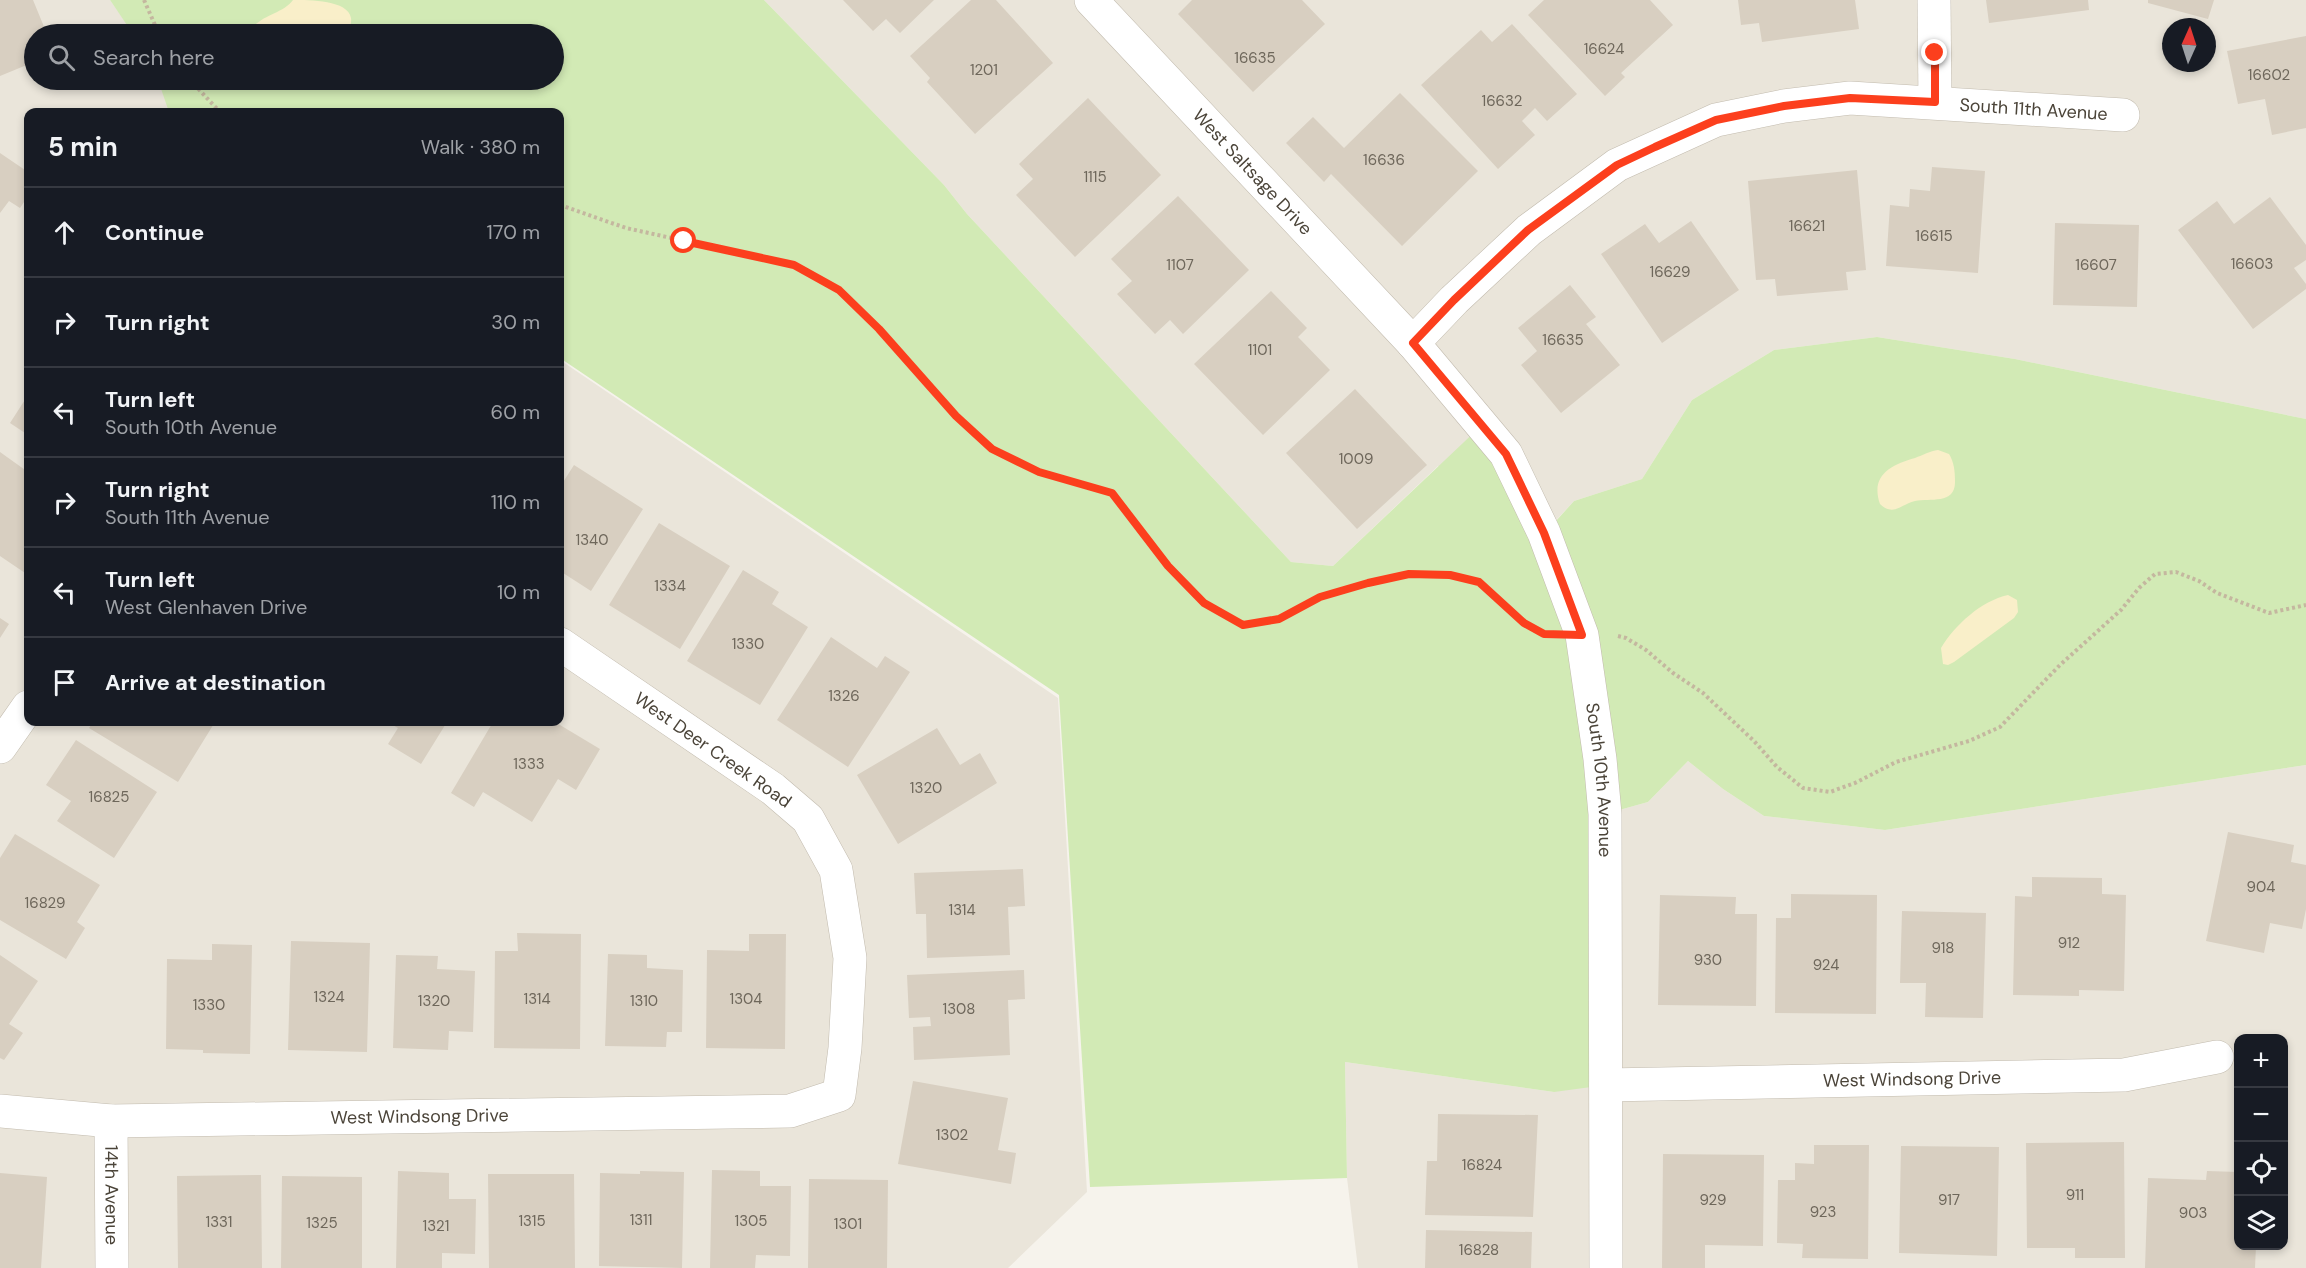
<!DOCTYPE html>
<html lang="en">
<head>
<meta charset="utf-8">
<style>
	body { margin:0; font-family:"DM Sans",sans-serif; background:#20242c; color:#f1f3f6 }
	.controls { position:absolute; right:18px; bottom:18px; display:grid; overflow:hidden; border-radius:12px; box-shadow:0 3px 9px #0003 }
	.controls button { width:54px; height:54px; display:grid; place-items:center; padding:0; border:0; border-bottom:2px solid #363941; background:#171b24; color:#f1f3f6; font:30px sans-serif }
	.compass { position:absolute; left:2162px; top:18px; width:54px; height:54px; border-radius:50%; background:#171b24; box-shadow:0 3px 9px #0003; rotate:3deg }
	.stop { position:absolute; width:18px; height:18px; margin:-14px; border:4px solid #fc3f1d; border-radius:50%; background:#fff }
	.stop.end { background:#fc3f1d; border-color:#fff; box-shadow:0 2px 6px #0008 }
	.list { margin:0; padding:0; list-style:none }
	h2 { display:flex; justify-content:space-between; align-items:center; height:78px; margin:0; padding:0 24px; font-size:26px }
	h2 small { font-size:20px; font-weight:400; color:#9ea1a6 }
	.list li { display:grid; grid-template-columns:39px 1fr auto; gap:18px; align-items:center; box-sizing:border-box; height:90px; padding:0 24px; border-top:2px solid #363941 }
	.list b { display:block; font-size:22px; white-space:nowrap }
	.list p { margin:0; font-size:20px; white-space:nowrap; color:#9ea1a6 }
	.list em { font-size:20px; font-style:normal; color:#9ea1a6 }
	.icon { flex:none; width:33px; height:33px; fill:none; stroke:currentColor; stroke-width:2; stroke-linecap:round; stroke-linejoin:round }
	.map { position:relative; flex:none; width:2306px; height:1268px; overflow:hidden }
	.search { position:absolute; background:#171b24; box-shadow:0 3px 9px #0003; left:24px; top:24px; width:540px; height:66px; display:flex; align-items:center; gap:15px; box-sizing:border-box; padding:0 21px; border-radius:33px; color:#9ea1a6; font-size:22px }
	.panel { position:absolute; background:#171b24; box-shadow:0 3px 9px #0003; left:24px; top:108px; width:540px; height:618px; border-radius:12px }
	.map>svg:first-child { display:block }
	.residential { fill:#eae5da; fill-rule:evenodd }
	.green { fill:#d2eab5 }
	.sand { fill:#f9efc9 }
	.building { fill:#d8cfc1 }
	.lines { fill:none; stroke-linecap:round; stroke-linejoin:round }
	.minor-casing { stroke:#c2bbae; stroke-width:34 }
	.path { stroke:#c4b79f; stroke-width:4; stroke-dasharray:3 3; stroke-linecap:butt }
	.minor { stroke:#fff; stroke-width:33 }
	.route { stroke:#fc3f1d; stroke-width:8 }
	.labels { text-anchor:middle; stroke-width:5; stroke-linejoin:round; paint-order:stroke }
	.number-label { font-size:15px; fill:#6e675b }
	.street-label { font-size:18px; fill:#4b4439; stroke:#fff }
</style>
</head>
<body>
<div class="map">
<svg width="2306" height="1268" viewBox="0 0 2306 1268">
	<rect width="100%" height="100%" fill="#f6f3ec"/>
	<path class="residential" d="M 0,0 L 110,0 L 134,34 L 34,34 L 34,80 L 160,80 L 171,112 L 28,112 L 28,722 L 560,722 L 560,360 L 1058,698 L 1087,1192 L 1008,1268 L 0,1268 Z
		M 764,0 L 2306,0 L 2306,419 L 2015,359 L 1877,337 L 1774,350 L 1692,400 L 1642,479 L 1574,501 L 1544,533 L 1438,466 L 1333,566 L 1291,562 L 967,214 L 944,185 ZM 2171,27 L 2207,27 L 2207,63 L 2171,63 Z
		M 1688,761 L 1723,789 L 1764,816 L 1885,830 L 2306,765 L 2306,1268 L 1358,1268 L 1347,1178 L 1345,1062 L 1554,1092 L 1605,814 L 1648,802 ZM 2238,1038 L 2284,1038 L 2284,1246 L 2238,1246 Z"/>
	<path class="green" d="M 110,0 L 764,0 L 944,185 L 967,214 L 1291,562 L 1333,566 L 1482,425 L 1545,533 L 1574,501 L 1642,479 L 1692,400 L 1774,350 L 1877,337 L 2015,359 L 2306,419 L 2306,765 L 1885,830 L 1764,816 L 1723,789 L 1688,761 L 1648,802 L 1605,814 L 1606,1085 L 1554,1092 L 1345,1062 L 1347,1178 L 1090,1187 L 1059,695 L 560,358 L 560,112 L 169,112 L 158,80 L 554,80 L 554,34 L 133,34 Z"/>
	<path class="sand" d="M 293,0 C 310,0 348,0 351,18 C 352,26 348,30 343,34 L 248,34 C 259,14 282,15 293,0 Z
		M 1938,450 L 1949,454 C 1954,462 1955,471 1955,481 C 1956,505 1930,498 1915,501 C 1901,504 1894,517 1880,504 C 1870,475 1891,465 1915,458 C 1923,455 1930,451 1938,450 Z
		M 2008,595 L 2017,600 L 2018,612 L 2014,618 L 1954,662 L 1948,665 L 1943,664 L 1941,648 C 1955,625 1981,601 2008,595 Z"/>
	<path class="building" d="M 0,0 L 33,0 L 47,34 L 34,34 L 34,62 L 0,76 Z
		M 843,0 L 934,0 L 900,33 L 886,19 L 873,31 Z
		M 971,0 L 996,0 L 1053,63 L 975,134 L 927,82 L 930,78 L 910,56 Z
		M 1192,0 L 1302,0 L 1325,24 L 1253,92 L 1178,14 Z
		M 1544,0 L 1650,0 L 1673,25 L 1621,73 L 1625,77 L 1605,96 L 1528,15 Z
		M 1738,0 L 1855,0 L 1859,29 L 1762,42 L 1759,23 L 1741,25 Z
		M 1986,0 L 2088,0 L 2089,10 L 1989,23 Z
		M 2148,0 L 2214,0 L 2208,19 L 2148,3 Z
		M 1512,24 L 1577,94 L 1547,121 L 1535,108 L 1522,121 L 1535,135 L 1498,169 L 1421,85 L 1481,30 L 1492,42 Z
		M 2306,36 L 2306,128 L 2272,135 L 2265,99 L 2238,104 L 2227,51 Z
		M 1400,93 L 1478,171 L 1402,246 L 1331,174 L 1324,182 L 1286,143 L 1313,117 L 1344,148 Z
		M 1088,98 L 1161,175 L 1075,257 L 1016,195 L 1033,179 L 1019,164 Z
		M 0,153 L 28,172 L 28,196 L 20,208 L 9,201 L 0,213 Z
		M 1932,167 L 1985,171 L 1978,273 L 1886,266 L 1890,205 L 1909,207 L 1910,189 L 1930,191 Z
		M 1857,170 L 1866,270 L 1846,272 L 1848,290 L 1777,296 L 1775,279 L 1756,280 L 1748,181 Z
		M 1178,196 L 1249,270 L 1183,334 L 1170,320 L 1155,334 L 1117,294 L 1132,281 L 1111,259 Z
		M 2270,197 L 2306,245 L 2306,260 L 2294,268 L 2306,284 L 2306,289 L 2253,329 L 2178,230 L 2217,201 L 2234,224 Z
		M 1691,221 L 1739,290 L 1662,343 L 1601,254 L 1645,224 L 1659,243 Z
		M 2055,223 L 2139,225 L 2137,307 L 2053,305 Z
		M 1570,285 L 1596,317 L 1586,324 L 1620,365 L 1561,413 L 1521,365 L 1537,351 L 1518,328 Z
		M 1271,291 L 1307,328 L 1298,337 L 1330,370 L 1263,435 L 1194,364 Z
		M 1355,389 L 1427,465 L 1357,529 L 1286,453 Z
		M 28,395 L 28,435 L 10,423 Z
		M 0,452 L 28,472 L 28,575 L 0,556 Z
		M 574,465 L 643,509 L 591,591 L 560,571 L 560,487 Z
		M 659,523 L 730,566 L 680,649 L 609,605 Z
		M 743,570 L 779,592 L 772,604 L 808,627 L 760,705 L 687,661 Z
		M 0,618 L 9,624 L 0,638 Z
		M 831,637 L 877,668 L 885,656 L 910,672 L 848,767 L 777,720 Z
		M 93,722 L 215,722 L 178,782 L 89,728 Z
		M 387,722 L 447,722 L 421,764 L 388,744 L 398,728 Z
		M 493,722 L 555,722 L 600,749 L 576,790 L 558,779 L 532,822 L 483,792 L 474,807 L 451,793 Z
		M 937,728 L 960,765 L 980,753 L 997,783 L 898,844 L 857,775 Z
		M 76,740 L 157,792 L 114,858 L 57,821 L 71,801 L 46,785 Z
		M 2228,832 L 2294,845 L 2291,862 L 2306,865 L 2306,909 L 2302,929 L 2270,923 L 2264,953 L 2206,941 Z
		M 15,834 L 100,885 L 77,922 L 85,928 L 66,959 L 0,920 L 0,858 Z
		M 1023,869 L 1025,906 L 1008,907 L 1010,955 L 927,958 L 926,914 L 916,914 L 914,873 Z
		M 2032,877 L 2102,878 L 2102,894 L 2126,895 L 2124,991 L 2079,990 L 2079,996 L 2013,995 L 2015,896 L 2032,897 Z
		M 1791,894 L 1877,895 L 1876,1014 L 1775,1013 L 1776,918 L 1791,918 Z
		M 1660,895 L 1736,897 L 1735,914 L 1757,914 L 1756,1006 L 1658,1005 Z
		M 1902,911 L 1986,913 L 1983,1018 L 1925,1017 L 1926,983 L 1900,983 Z
		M 517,933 L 581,934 L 580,1049 L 494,1048 L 495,951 L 518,951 Z
		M 749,934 L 786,934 L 785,1049 L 706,1048 L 707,950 L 749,951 Z
		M 291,941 L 370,943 L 367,1052 L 288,1050 Z
		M 212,944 L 252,945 L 250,1054 L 203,1053 L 203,1050 L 166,1049 L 167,959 L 212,960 Z
		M 608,954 L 647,955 L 647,968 L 683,970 L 682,1032 L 667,1032 L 666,1047 L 605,1046 Z
		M 0,955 L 38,981 L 9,1024 L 23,1033 L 4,1060 L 0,1058 Z
		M 396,955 L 438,956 L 437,969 L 475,971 L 473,1032 L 449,1031 L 448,1050 L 393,1048 Z
		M 1024,970 L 1025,999 L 1008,1000 L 1010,1055 L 914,1060 L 913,1027 L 931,1026 L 930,1017 L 909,1018 L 907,975 Z
		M 913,1081 L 1008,1098 L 998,1150 L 1016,1153 L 1011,1184 L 898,1164 Z
		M 1438,1114 L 1538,1115 L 1533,1217 L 1425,1215 L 1427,1161 L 1437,1161 Z
		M 2124,1142 L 2125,1258 L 2075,1258 L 2075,1248 L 2027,1248 L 2026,1143 Z
		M 1814,1145 L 1869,1145 L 1868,1259 L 1802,1258 L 1803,1244 L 1777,1243 L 1778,1180 L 1795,1180 L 1795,1163 L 1814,1164 Z
		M 1901,1146 L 1999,1147 L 1997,1256 L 1899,1253 Z
		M 1663,1154 L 1764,1155 L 1763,1246 L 1705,1245 L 1705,1268 L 1662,1268 Z
		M 712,1170 L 760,1171 L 760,1186 L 791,1186 L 790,1256 L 756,1255 L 755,1268 L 710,1268 Z
		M 398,1171 L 449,1173 L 449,1199 L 476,1199 L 475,1254 L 442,1253 L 442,1268 L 396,1268 Z
		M 640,1171 L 684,1172 L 682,1268 L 599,1266 L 600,1173 L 640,1174 Z
		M 2207,1171 L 2238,1172 L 2238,1246 L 2256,1246 L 2255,1268 L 2145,1268 L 2148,1178 L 2206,1180 Z
		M 0,1173 L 47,1177 L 41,1268 L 0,1268 Z
		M 488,1174 L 574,1174 L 575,1268 L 489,1268 Z
		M 261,1175 L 262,1268 L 178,1268 L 177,1176 Z
		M 282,1176 L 362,1177 L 362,1268 L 281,1268 Z
		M 809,1179 L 888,1180 L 887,1268 L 808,1268 Z
		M 1426,1230 L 1532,1232 L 1531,1268 L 1425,1268 Z"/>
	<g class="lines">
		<defs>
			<g id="minor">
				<path id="s1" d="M 1091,0 L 1413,343 L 1506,454 L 1544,533 L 1582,635 L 1600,759 L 1605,814 L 1606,1268"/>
				<path d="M 1934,0 L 1935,102"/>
				<path id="s2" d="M 1413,343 L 1454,300 L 1529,230 L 1617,165 L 1716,120 L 1784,106 L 1850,98 L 2123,115"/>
				<path d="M 0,747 L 28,707"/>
				<path id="s3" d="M 1606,1085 L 2124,1075 L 2217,1057"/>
				<path id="s4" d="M 0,1111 L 111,1121 L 790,1111 L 839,1095 L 845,1048 L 850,958 L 836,870 L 808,819 L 773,789 L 560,644"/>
				<path id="s5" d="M 111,1121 L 112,1268"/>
			</g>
		</defs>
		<use href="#minor" class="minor-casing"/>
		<path class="path" d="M 144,0 L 159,34
			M 190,80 L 220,112
			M 560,205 L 626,228 L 794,265 L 839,289 L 879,329 L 956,415 L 992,449 L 1039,472 L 1112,493 L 1168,566 L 1204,603 L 1243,625 L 1279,619 L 1320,597 L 1368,583 L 1409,574 L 1450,575 L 1479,582 L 1524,623 L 1544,634
			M 1618,636 L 1626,638 L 1646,650 L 1673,673 L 1703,693 L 1754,741 L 1777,767 L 1803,788 L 1830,792 L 1855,783 L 1896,762 L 1969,741 L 2000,727 L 2060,665 L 2121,610 L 2139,588 L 2155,574 L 2176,572 L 2199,581 L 2217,593 L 2269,613 L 2306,605"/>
		<use href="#minor" class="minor"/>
	</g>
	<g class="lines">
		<path class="route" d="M 684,241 L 794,265 L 839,290 L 879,329 L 956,416 L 992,449 L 1039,472 L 1112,493 L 1168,566 L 1204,603 L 1243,625 L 1279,619 L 1320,597 L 1368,583 L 1409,574 L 1450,575 L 1479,582 L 1524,623 L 1544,634 L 1582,635 L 1544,533 L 1506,454 L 1413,343 L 1454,300 L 1528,230 L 1617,165 L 1655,147 L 1716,120 L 1784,106 L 1850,98 L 1935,102 L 1935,53"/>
	</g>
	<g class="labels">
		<g class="number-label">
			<text x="1604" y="54">16624</text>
			<text x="1255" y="63">16635</text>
			<text x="984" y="75">1201</text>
			<text x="2269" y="80">16602</text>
			<text x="1502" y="106">16632</text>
			<text x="1384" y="165">16636</text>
			<text x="1095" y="182">1115</text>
			<text x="1807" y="231">16621</text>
			<text x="1934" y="241">16615</text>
			<text x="2252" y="269">16603</text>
			<text x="1180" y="270">1107</text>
			<text x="2096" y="270">16607</text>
			<text x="1670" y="277">16629</text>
			<text x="1563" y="345">16635</text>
			<text x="1260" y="355">1101</text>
			<text x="1356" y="464">1009</text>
			<text x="592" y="545">1340</text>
			<text x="670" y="591">1334</text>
			<text x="748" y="649">1330</text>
			<text x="844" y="701">1326</text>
			<text x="529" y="769">1333</text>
			<text x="926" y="793">1320</text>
			<text x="109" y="802">16825</text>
			<text x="2261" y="892">904</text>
			<text x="45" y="908">16829</text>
			<text x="962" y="915">1314</text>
			<text x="2069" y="948">912</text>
			<text x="1943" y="953">918</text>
			<text x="1708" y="965">930</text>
			<text x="1826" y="970">924</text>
			<text x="329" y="1002">1324</text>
			<text x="537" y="1004">1314</text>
			<text x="746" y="1004">1304</text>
			<text x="434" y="1006">1320</text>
			<text x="644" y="1006">1310</text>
			<text x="209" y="1010">1330</text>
			<text x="959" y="1014">1308</text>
			<text x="952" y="1140">1302</text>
			<text x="1482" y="1170">16824</text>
			<text x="2075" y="1200">911</text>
			<text x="1713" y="1205">929</text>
			<text x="1949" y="1205">917</text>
			<text x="1823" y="1217">923</text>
			<text x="2193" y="1218">903</text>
			<text x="641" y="1225">1311</text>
			<text x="532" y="1226">1315</text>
			<text x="751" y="1226">1305</text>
			<text x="219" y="1227">1331</text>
			<text x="322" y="1228">1325</text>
			<text x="848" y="1229">1301</text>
			<text x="436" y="1231">1321</text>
			<text x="1479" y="1255">16828</text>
		</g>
		<g class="street-label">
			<text dy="6" stroke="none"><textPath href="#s2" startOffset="700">South 11th Avenue</textPath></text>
			<text dy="6" stroke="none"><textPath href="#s1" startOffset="236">West Saltsage Drive</textPath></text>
			<text transform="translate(713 750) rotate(35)" y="6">West Deer Creek Road</text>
			<text dy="6" stroke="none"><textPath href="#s1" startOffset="958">South 10th Avenue</textPath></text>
			<text dy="6" stroke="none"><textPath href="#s3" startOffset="306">West Windsong Drive</textPath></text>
			<text dy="6" stroke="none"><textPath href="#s4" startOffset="420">West Windsong Drive</textPath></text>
			<text dy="6" stroke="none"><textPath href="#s5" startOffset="74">14th Avenue</textPath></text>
		</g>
	</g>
</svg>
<div class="controls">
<button>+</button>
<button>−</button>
<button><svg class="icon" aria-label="locate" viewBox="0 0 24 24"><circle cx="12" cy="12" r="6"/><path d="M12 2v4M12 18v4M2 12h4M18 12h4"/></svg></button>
<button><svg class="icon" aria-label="layers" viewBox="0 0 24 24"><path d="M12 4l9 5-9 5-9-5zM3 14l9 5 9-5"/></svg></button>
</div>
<svg class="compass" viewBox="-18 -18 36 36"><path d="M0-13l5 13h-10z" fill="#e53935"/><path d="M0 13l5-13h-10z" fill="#9ea1a6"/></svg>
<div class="stop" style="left:684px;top:241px"></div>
<div class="stop end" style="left:1935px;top:53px"></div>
<div class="search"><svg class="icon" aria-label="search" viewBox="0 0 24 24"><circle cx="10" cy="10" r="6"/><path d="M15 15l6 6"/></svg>Search here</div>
<section class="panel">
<h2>5 min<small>Walk · 380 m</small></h2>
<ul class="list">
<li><svg class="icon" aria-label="ahead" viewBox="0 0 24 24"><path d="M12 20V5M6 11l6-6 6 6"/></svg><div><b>Continue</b></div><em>170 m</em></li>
<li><svg class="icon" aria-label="right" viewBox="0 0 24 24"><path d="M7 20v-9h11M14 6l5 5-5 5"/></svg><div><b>Turn right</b></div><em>30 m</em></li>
<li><svg class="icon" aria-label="left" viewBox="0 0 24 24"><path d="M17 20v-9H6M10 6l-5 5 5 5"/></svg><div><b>Turn left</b><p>South 10th Avenue</p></div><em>60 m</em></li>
<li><svg class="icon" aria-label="right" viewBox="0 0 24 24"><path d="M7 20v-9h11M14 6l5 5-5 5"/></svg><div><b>Turn right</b><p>South 11th Avenue</p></div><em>110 m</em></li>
<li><svg class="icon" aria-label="left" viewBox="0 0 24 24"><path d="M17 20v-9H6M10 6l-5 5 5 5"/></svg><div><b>Turn left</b><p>West Glenhaven Drive</p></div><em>10 m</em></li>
<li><svg class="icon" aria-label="arrive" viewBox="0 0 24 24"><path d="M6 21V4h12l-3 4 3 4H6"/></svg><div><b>Arrive at destination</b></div></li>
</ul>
</section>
</div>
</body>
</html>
